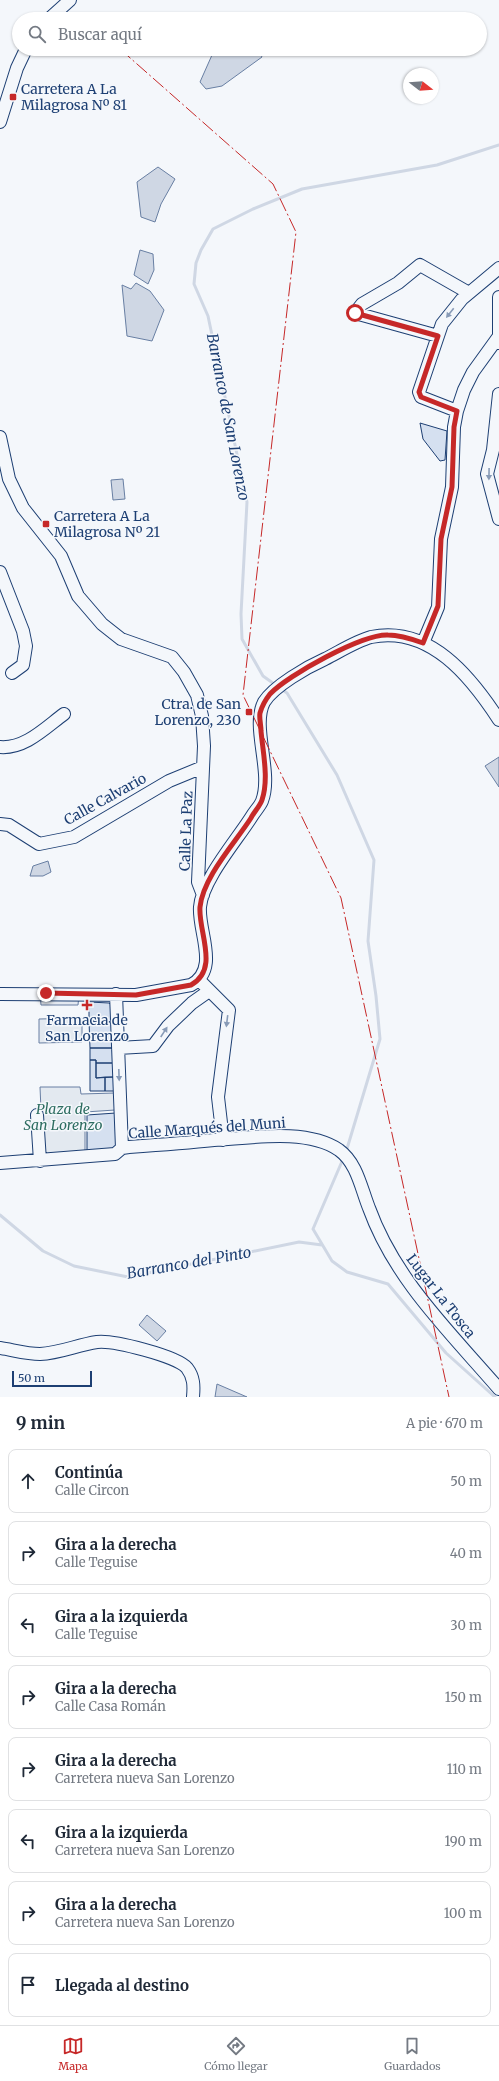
<!DOCTYPE html>
<html lang="es">
<head>
<meta charset="utf-8">
<style>
	body { margin:0; font-family:Merriweather,serif; background:#f2f2f3; color:#1f2937 }
	.compass { position:absolute; left:403px; top:68px; width:36px; height:36px; border-radius:50%; background:#fff; box-shadow:0 1px 3px #0004; rotate:107deg }
	.scale { position:absolute; left:12px; bottom:10px; width:80px; box-sizing:border-box; padding-left:4px; border:2px solid #1d3f73; border-top:0; font-size:11px; line-height:14px; white-space:nowrap; color:#1d3f73; -webkit-text-stroke:3px #f4f7fb; paint-order:stroke }
	.stop { position:absolute; width:12px; height:12px; margin:-9px; border:3px solid #c62828; border-radius:50%; background:#fff }
	.stop.end { background:#c62828; border-color:#fff; box-shadow:0 1px 4px #0008 }
	.list { margin:0; padding:0; list-style:none }
	h2 { display:flex; justify-content:space-between; align-items:center; height:52px; margin:0; padding:0 16px; font-size:17px }
	h2 small { font-size:13px; font-weight:400; color:#747a83 }
	.list li { display:grid; grid-template-columns:26px 1fr auto; gap:12px; align-items:center; box-sizing:border-box; height:64px; margin:0 8px 8px; padding:0 8px; border:1px solid #e0e1e3; border-radius:8px }
	.list b { display:block; font-size:15px; white-space:nowrap }
	.list p { margin:0; font-size:13px; white-space:nowrap; color:#747a83 }
	.list em { font-size:13px; font-style:normal; color:#747a83 }
	.icon { flex:none; width:22px; height:22px; fill:none; stroke:currentColor; stroke-width:2; stroke-linecap:round; stroke-linejoin:round }
	.map { position:relative; flex:none; width:499px; height:1397px; overflow:hidden }
	.search { position:absolute; background:#fff; box-shadow:0 1px 3px #0004; left:12px; right:12px; top:12px; height:44px; display:flex; align-items:center; gap:10px; box-sizing:border-box; padding:0 14px; border-radius:22px; color:#747a83; font-size:15px }
	.sheet { height:628px; background:#fff }
	nav { display:flex; justify-content:space-around; align-items:center; box-sizing:border-box; height:56px; border-top:1px solid #e0e1e3; background:#fff; font-size:11px; color:#747a83 }
	nav a { display:grid; justify-items:center; gap:2px }
	nav .on { color:#c62828 }
	.map>svg:first-child { display:block }
	.green { fill:#e3e9f0; stroke:#687fa3 }
	.parking { fill:#e3e8f0; stroke:#687fa3 }
	.water { fill:#cfd7e4; stroke:#687fa3 }
	.lines { fill:none; stroke-linecap:round; stroke-linejoin:round }
	.stream { stroke:#cfd7e4; stroke-width:3 }
	.building { fill:#d5e0f0; stroke:#1d3f73 }
	.minor-casing { stroke:#1d3f73; stroke-width:14 }
	.minor { stroke:#f4f7fb; stroke-width:12 }
	.power { stroke:#c62828; stroke-width:1; stroke-dasharray:14 3 2 3; stroke-linecap:butt }
	.oneway { fill:#889bb7 }
	.route { stroke:#c62828; stroke-width:5 }
	.poi-dot { fill:#c62828; stroke:#f4f7fb; stroke-width:1.5 }
	.labels { text-anchor:middle; stroke-width:3; stroke-linejoin:round; paint-order:stroke }
	.poi-label { font-size:14px; fill:#1d3f73; stroke:#f4f7fb; text-anchor:start }
	.street-label { font-size:14px; fill:#1d3f73; stroke:#f4f7fb }
	.park-label { font-size:14px; font-style:italic; fill:#2c6c60; stroke:#f4f7fb }
	.water-label { font-size:15px; font-style:italic; fill:#1d3f73; stroke:#f4f7fb }
</style>
</head>
<body>
<div class="map">
<svg width="499" height="1397" viewBox="0 0 499 1397">
	<rect width="100%" height="100%" fill="#f4f7fb"/>
	<path class="green" d="M 82,1018 L 82,1042 L 39,1043 L 39,1019 Z
		M 40,1087 L 80,1087 L 81,1094 L 115,1093 L 115,1110 L 85,1112 L 85,1155 L 43,1156 Z"/>
	<path class="parking" d="M 40,994 L 79,994 L 78,1005 L 41,1005 Z"/>
	<path class="water" d="M 218,49 L 258,49 L 262,57 L 222,86 L 206,89 L 200,82 L 212,55 Z
		M 158,167 L 175,179 L 161,204 L 155,222 L 141,217 L 137,182 Z
		M 140,250 L 153,254 L 154,270 L 148,284 L 134,275 Z
		M 136,283 L 150,291 L 164,310 L 152,341 L 127,336 L 122,285 L 131,289 Z
		M 123,479 L 125,499 L 113,500 L 111,480 Z
		M 499,757 L 499,787 L 485,766 Z
		M 48,861 L 51,872 L 43,876 L 30,876 L 33,866 Z
		M 147,1315 L 166,1331 L 157,1341 L 139,1325 Z
		M 217,1384 L 247,1397 L 215,1397 Z"/>
	<g class="lines">
		<path class="stream" d="M 277,686 L 263,676 L 242,639 L 241,614 L 247,502 L 208,316 L 194,284 L 196,263 L 201,250 L 213,229 L 253,209 L 302,189 L 437,165 L 499,145
			M 281,689 L 287,693 L 337,775 L 374,860 L 368,941 L 376,996 L 380,1039 L 346,1152
			M 343,1159 L 313,1229 L 332,1261 L 347,1272 L 388,1284 L 446,1353 L 495,1397
			M 0,1215 L 43,1251 L 74,1266 L 128,1277 L 299,1242 L 322,1245"/>
	</g>
	<path class="building" d="M 420,423 L 447,431 L 445,460 L 440,461 L 423,439 Z
		M 89,1002 L 109,1003 L 113,1006 L 113,1022 L 89,1021 Z
		M 89,1021 L 113,1022 L 114,1048 L 90,1048 Z
		M 90,1048 L 114,1048 L 114,1063 L 96,1063 L 96,1060 L 90,1060 Z
		M 90,1060 L 96,1060 L 96,1078 L 105,1077 L 105,1091 L 90,1091 Z
		M 96,1063 L 114,1063 L 114,1077 L 96,1078 Z
		M 105,1077 L 114,1077 L 114,1091 L 105,1091 Z
		M 116,1113 L 117,1144 L 108,1153 L 87,1155 L 87,1115 Z"/>
	<g class="lines">
		<defs>
			<path id="minor" d="M 49,19 L 70,0
				M 0,122 L 17,68 L 26,49
				M 438,336 L 355,313 L 362,304 L 398,283 L 420,265 L 469,293
				M 499,343 L 499,297
				M 499,394 L 493,450 L 487,474 L 499,519
				M 457,411 L 421,397 L 419,392 L 442,324 L 462,299 L 499,268
				M 0,437 L 9,479 L 23,508 L 61,556 L 78,596 L 102,624 L 121,639 L 172,657 L 184,672 L 197,695 L 202,716 L 204,746 L 198,882 L 203,895
				M 0,572 L 23,631 L 26,646 L 23,665 L 12,673
				M 423,643 L 438,607 L 441,539 L 452,487 L 454,427 L 457,411 L 464,390 L 473,372 L 499,336
				M 0,747 C 25,749 45,728 64,714
				M 0,824 L 9,825 L 39,844 L 74,837 L 169,781 L 203,767
				M 199,980 L 229,1010 L 218,1097 L 223,1140
				M 0,994 L 136,995 L 191,985 C 220,969 198,932 200,907 C 202,880 237,840 252,816 C 255,811 260,806 262,801 C 273,772 251,727 264,702 C 274,686 307,667 325,659 C 339,652 356,641 371,637 C 430,625 471,677 499,720
				M 116,994 L 122,1148
				M 118,1048 L 153,1046 L 168,1026 L 192,1003 L 209,991
				M 37,1115 L 40,1161
				M 0,1163 L 115,1154 L 122,1148 L 129,1147 C 157,1145 185,1143 214,1140 C 250,1138 307,1128 339,1150 C 357,1163 361,1188 369,1208 C 395,1280 450,1332 499,1389
				M 0,1348 C 13,1350 27,1354 40,1354 C 60,1353 77,1345 97,1342 C 113,1340 177,1356 187,1368 C 194,1377 194,1386 193,1397"/>
		</defs>
		<use href="#minor" class="minor-casing"/>
		<use href="#minor" class="minor"/>
		<path class="power" d="M 120,49 L 273,184 L 296,232 L 243,695 L 341,898 L 449,1397"/>
	</g>
	<defs><path id="oneway-solid" d="M-6-.8H1V-3.2L6.5 0L1 3.2V.8H-6Z"/></defs>
	<g class="oneway">
		<use href="#oneway-solid" transform="translate(450 313) rotate(128)"/>
		<use href="#oneway-solid" transform="translate(489 474) rotate(91)"/>
		<use href="#oneway-solid" transform="translate(227 1021) rotate(97)"/>
		<use href="#oneway-solid" transform="translate(164 1032) rotate(-57)"/>
		<use href="#oneway-solid" transform="translate(119 1075) rotate(88)"/>
	</g>
	<g class="lines">
		<path class="route" d="M 46,993 L 136,995 L 191,985 C 220,969 198,932 200,907 C 203,877 235,843 251,818 C 254,812 260,806 262,800 C 269,779 263,753 261,731 C 261,725 259,718 260,713 C 262,706 266,699 270,694 C 288,675 362,634 388,635 C 400,635 412,639 423,643 L 438,606 L 441,539 L 452,487 L 454,427 L 457,411 L 421,397 L 419,392 L 438,336 L 355,313"/>
	</g>
	<g class="poi-dot">
		<rect x="9" y="93" width="8" height="8" rx="2"/>
		<rect x="42" y="520" width="8" height="8" rx="2"/>
		<rect x="245" y="708" width="8" height="8" rx="2"/>
		<path d="M85 999h4v4h4v4h-4v4h-4v-4h-4v-4h4z"/>
	</g>
	<g class="labels">
		<g class="poi-label">
			<text x="21" y="94">Carretera A La<tspan x="21" dy="16">Milagrosa Nº 81</tspan></text>
			<text x="54" y="521">Carretera A La<tspan x="54" dy="16">Milagrosa Nº 21</tspan></text>
			<text x="241" y="709" text-anchor="end">Ctra. de San<tspan x="241" dy="16">Lorenzo, 230</tspan></text>
			<text x="87" y="1025" text-anchor="middle">Farmacia de<tspan x="87" dy="16">San Lorenzo</tspan></text>
		</g>
		<g class="street-label">
			<text transform="translate(105 799) rotate(-29)" y="5">Calle Calvario</text>
			<text transform="translate(186 831) rotate(-88)" y="5">Calle La Paz</text>
			<text transform="translate(207 1128) rotate(-4)" y="5">Calle Marqués del Muni</text>
			<text transform="translate(441 1296) rotate(52)" y="5">Lugar La Tosca</text>
		</g>
		<g class="park-label">
			<text x="63" y="1114">Plaza de<tspan x="63" dy="16">San Lorenzo</tspan></text>
		</g>
		<g class="water-label">
			<text transform="translate(228 417) rotate(79)" y="5">Barranco de San Lorenzo</text>
			<text transform="translate(189 1263) rotate(-10)" y="5">Barranco del Pinto</text>
		</g>
	</g>
</svg>
<svg class="compass" viewBox="-18 -18 36 36"><path d="M0-13l5 13h-10z" fill="#e53935"/><path d="M0 13l5-13h-10z" fill="#747a83"/></svg>
<div class="scale">50 m</div>
<div class="stop" style="left:355px;top:313px"></div>
<div class="stop end" style="left:46px;top:993px"></div>
<div class="search"><svg class="icon" aria-label="search" viewBox="0 0 24 24"><circle cx="10" cy="10" r="6"/><path d="M15 15l6 6"/></svg>Buscar aquí</div>
</div>
<section class="sheet">
<h2>9 min<small>A pie · 670 m</small></h2>
<ul class="list">
<li><svg class="icon" aria-label="ahead" viewBox="0 0 24 24"><path d="M12 20V5M6 11l6-6 6 6"/></svg><div><b>Continúa</b><p>Calle Circon</p></div><em>50 m</em></li>
<li><svg class="icon" aria-label="right" viewBox="0 0 24 24"><path d="M7 20v-9h11M14 6l5 5-5 5"/></svg><div><b>Gira a la derecha</b><p>Calle Teguise</p></div><em>40 m</em></li>
<li><svg class="icon" aria-label="left" viewBox="0 0 24 24"><path d="M17 20v-9H6M10 6l-5 5 5 5"/></svg><div><b>Gira a la izquierda</b><p>Calle Teguise</p></div><em>30 m</em></li>
<li><svg class="icon" aria-label="right" viewBox="0 0 24 24"><path d="M7 20v-9h11M14 6l5 5-5 5"/></svg><div><b>Gira a la derecha</b><p>Calle Casa Román</p></div><em>150 m</em></li>
<li><svg class="icon" aria-label="right" viewBox="0 0 24 24"><path d="M7 20v-9h11M14 6l5 5-5 5"/></svg><div><b>Gira a la derecha</b><p>Carretera nueva San Lorenzo</p></div><em>110 m</em></li>
<li><svg class="icon" aria-label="left" viewBox="0 0 24 24"><path d="M17 20v-9H6M10 6l-5 5 5 5"/></svg><div><b>Gira a la izquierda</b><p>Carretera nueva San Lorenzo</p></div><em>190 m</em></li>
<li><svg class="icon" aria-label="right" viewBox="0 0 24 24"><path d="M7 20v-9h11M14 6l5 5-5 5"/></svg><div><b>Gira a la derecha</b><p>Carretera nueva San Lorenzo</p></div><em>100 m</em></li>
<li><svg class="icon" aria-label="arrive" viewBox="0 0 24 24"><path d="M6 21V4h12l-3 4 3 4H6"/></svg><div><b>Llegada al destino</b></div></li>
</ul>
</section>
<nav>
<a class="on"><svg class="icon" aria-label="map" viewBox="0 0 24 24"><path d="M3 6l6-2 6 2 6-2v14l-6 2-6-2-6 2zM9 4v14M15 6v14"/></svg>Mapa</a>
<a><svg class="icon" aria-label="directions" viewBox="0 0 24 24"><path d="M12 3l9 9-9 9-9-9zM9 14v-3h6M13 9l2 2-2 2"/></svg>Cómo llegar</a>
<a><svg class="icon" aria-label="saved" viewBox="0 0 24 24"><path d="M7 4h10v16l-5-4-5 4z"/></svg>Guardados</a>
</nav>
</body>
</html>
